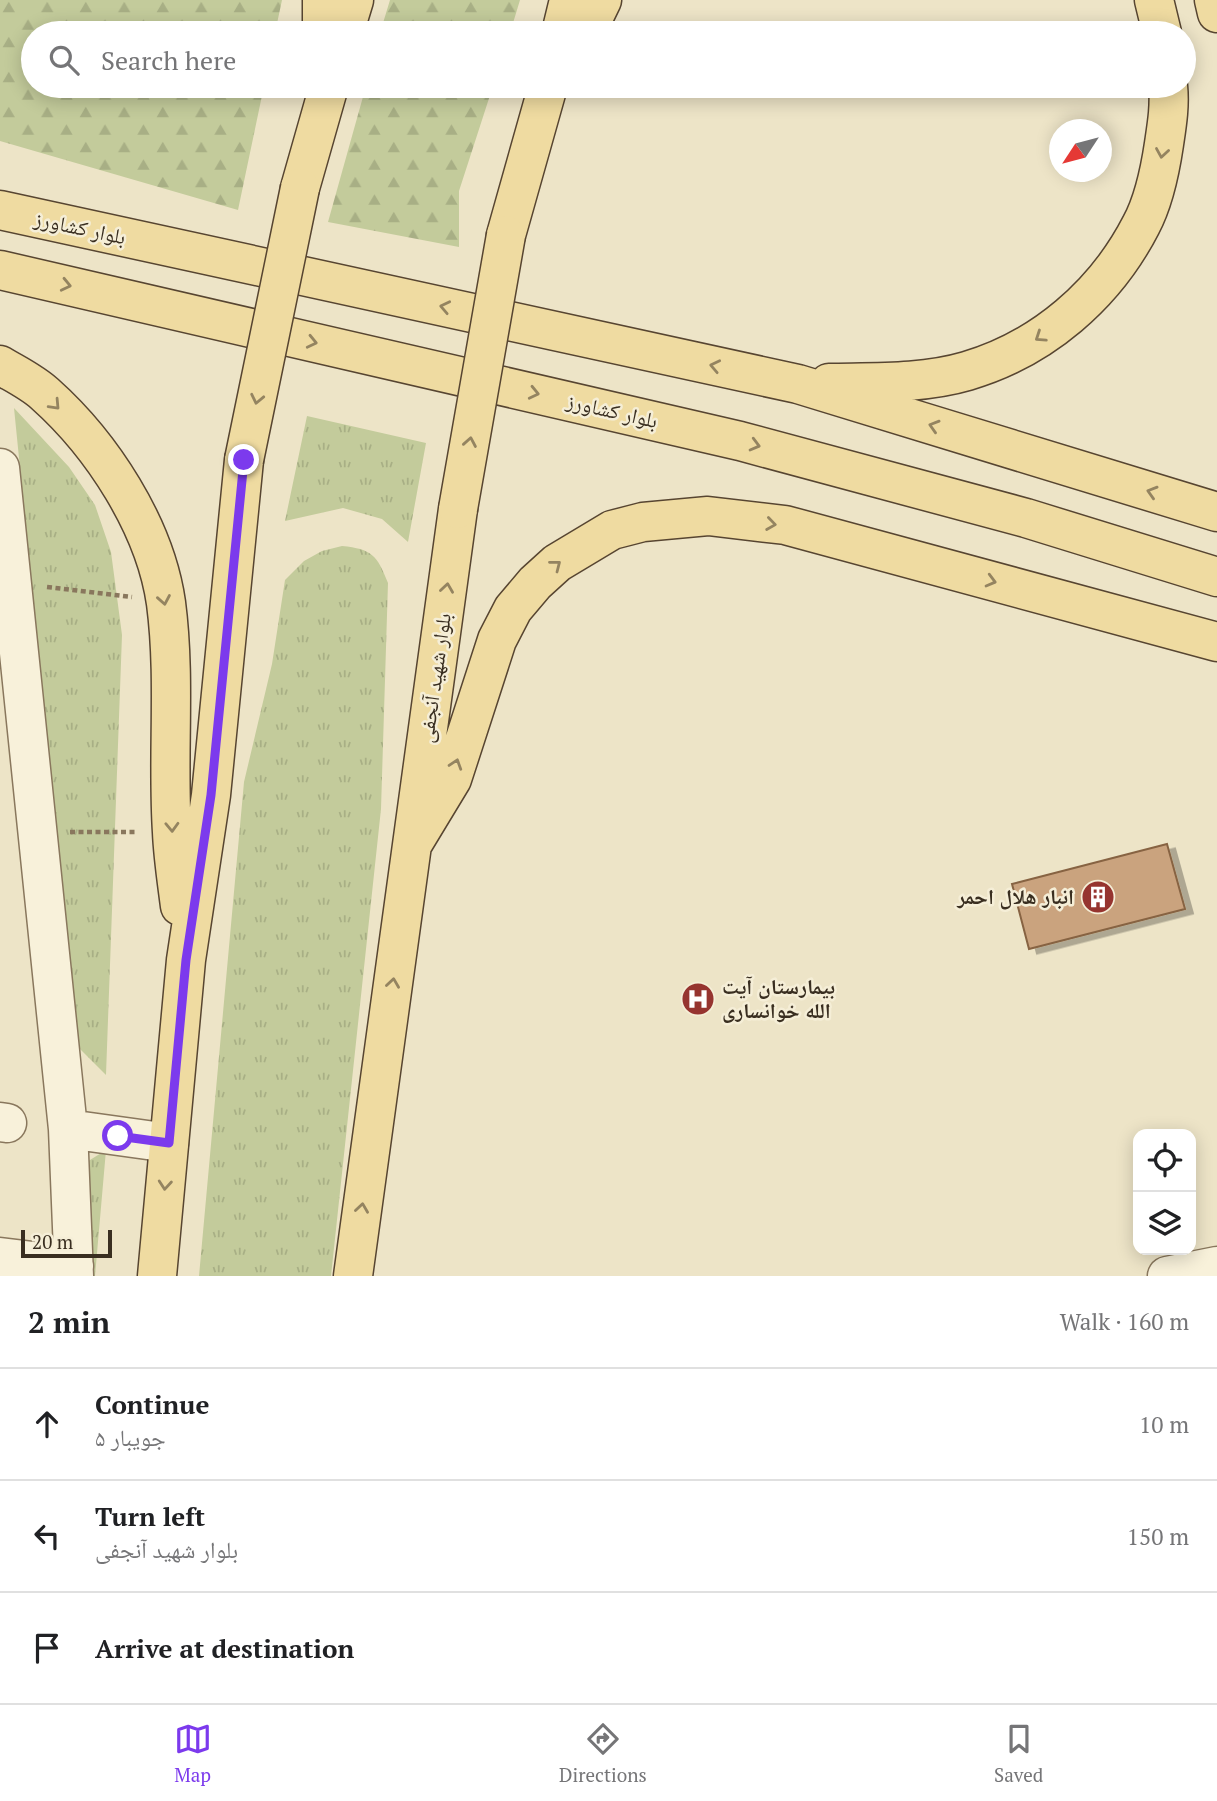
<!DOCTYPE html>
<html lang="en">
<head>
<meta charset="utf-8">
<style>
	body { margin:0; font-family:"PT Serif","Noto Naskh Arabic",serif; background:#f6f6f6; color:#202124 }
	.controls { position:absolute; right:21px; bottom:21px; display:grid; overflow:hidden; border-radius:14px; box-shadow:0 4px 18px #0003 }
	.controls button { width:63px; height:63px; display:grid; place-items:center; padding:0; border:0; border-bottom:2px solid #e0e0e0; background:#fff; color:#202124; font:35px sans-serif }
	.compass { position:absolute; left:1049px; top:119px; width:63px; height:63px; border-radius:50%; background:#fff; box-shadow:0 4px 18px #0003; rotate:234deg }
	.scale { position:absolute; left:21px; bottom:18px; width:91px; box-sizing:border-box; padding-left:7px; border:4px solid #392e20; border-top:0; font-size:19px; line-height:24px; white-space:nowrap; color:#392e20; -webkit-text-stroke:5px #f5eed7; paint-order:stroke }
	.stop { position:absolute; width:21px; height:21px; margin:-16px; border:5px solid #7c3aed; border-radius:50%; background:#fff }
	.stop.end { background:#7c3aed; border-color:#fff; box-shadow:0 2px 7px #0008 }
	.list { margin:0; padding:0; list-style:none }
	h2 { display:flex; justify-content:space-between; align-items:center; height:91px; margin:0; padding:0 28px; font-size:30px }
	h2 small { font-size:23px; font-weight:400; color:#757577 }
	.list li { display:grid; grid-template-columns:46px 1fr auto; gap:21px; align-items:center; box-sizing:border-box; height:112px; padding:0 28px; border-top:2px solid #e0e0e0 }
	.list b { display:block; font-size:26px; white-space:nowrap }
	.list p { margin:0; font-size:23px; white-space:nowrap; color:#757577 }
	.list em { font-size:23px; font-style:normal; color:#757577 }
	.icon { flex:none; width:38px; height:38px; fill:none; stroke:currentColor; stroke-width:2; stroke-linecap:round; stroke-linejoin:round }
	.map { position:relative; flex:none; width:1217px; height:1276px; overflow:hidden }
	.search { position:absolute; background:#fff; box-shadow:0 4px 18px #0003; left:21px; right:21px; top:21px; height:77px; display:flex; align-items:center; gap:18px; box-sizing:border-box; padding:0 24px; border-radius:38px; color:#757577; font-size:26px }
	.sheet { height:427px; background:#fff }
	nav { display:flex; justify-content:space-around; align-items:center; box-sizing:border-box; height:98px; border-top:2px solid #e0e0e0; background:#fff; font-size:19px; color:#757577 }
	nav a { display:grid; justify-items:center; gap:4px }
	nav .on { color:#7c3aed }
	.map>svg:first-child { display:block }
	.grass { fill:url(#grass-tufts) }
	.forest { fill:url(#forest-firs) }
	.building { fill:#caa37e; stroke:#876343; stroke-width:2; filter:url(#shadow) }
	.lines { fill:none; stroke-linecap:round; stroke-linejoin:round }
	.minor-casing { stroke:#89775d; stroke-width:41 }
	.major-casing { stroke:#574531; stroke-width:41 }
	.path { stroke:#89775d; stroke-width:4.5; stroke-dasharray:5 3.5; stroke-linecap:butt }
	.minor { stroke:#f8f1da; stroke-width:38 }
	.major { stroke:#efdba1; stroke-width:38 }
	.major-bridge-casing { stroke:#574531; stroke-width:41; stroke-linecap:butt }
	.major-bridge { stroke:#efdba1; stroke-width:38 }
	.oneway { stroke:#948460 }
	.route { stroke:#7c3aed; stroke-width:9 }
	.labels { text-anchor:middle; stroke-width:5; stroke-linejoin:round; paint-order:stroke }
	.street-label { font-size:21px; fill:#392e20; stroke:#f5eed7 }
	.poi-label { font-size:21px; font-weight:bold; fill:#392e20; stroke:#f5eed7; text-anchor:end }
</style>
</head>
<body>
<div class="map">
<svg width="1217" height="1276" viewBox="0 0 1217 1276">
	<defs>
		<pattern id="grass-tufts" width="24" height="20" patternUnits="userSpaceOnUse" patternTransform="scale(1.75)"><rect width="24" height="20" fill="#c3cb9b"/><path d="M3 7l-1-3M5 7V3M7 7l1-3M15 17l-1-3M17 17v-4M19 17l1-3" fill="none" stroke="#a8af85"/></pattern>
		<pattern id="forest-firs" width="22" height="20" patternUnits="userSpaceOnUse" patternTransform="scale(1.75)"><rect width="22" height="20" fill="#c3cb9b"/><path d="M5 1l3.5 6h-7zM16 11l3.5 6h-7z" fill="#a8af85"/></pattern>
		<filter id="shadow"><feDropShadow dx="8" dy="4.5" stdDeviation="0" flood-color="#0004"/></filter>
	</defs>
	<rect width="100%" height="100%" fill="#ede4c7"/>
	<path class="grass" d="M 14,408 L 69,467 L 95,505 L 111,552 L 122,635 L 106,1075 L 78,1047 Z
		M 307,416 L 426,443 L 408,542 L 382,519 L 343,508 L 285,521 Z
		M 342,546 C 372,549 377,555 388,583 L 381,809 L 331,1276 L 199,1276 L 244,782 L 272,664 L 285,580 L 304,561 L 322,551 Z
		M 106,1150 L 95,1276 L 85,1276 L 82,1165 Z"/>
	<path class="forest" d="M 0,0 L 282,0 L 275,33 L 33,33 L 33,86 L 264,86 L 238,210 L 0,141 Z
		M 390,0 L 520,0 L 510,33 L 380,33 Z
		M 366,86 L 493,86 L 459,191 L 459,247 L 328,222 Z"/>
	<path class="building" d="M 1167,844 L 1185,909 L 1029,949 L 1012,884 Z"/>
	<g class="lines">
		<defs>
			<path id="minor" d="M 0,468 L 68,1129 L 74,1276
				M 0,1122 L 7,1123
				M 68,1129 L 169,1143
				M 0,1257 L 74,1266
				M 1167,1276 L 1217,1266"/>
			<path id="major" d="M 322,0 L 322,33
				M 1154,0 L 1162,33
				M 1214,0 L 1217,13
				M 344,33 L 354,0
				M 561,33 L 569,0
				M 586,33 L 602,0
				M 300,188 L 329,86
				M 0,210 L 798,384 L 1217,512
				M 506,235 L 548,86
				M 0,270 L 740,441 L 1026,518 L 1217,577
				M 0,365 C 15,374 32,382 45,394 C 102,445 155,526 166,603 C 176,679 167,756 172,832 C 173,857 177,882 180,906
				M 829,383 C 874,382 923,384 967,371 C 1042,349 1105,295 1141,225 C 1154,201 1160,171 1164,144 C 1167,124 1170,106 1168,86
				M 412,845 L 452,779 L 497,640 L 513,609 L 535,583 L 557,563 L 612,530 L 643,522 L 708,516 L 785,525 L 1217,642
				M 157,1276 L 186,960 L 211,795 L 244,460
				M 353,1276 L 458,509"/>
		</defs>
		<use href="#minor" class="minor-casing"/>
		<use href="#major" class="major-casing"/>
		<path class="path" d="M 47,587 L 132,597
			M 70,832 L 138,832"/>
		<use href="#minor" class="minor"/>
		<use href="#major" class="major"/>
		<defs>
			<path id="major-bridge" d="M 244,460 L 300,188
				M 458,509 L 506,235"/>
		</defs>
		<use href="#major-bridge" class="major-bridge-casing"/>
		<use href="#major-bridge" class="major-bridge"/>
	</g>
	<defs><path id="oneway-chevron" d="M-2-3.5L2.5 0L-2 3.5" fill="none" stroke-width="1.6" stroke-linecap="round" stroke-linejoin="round" transform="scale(1.75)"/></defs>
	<g class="oneway">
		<use href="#oneway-chevron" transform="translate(1162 153) rotate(99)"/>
		<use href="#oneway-chevron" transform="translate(66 285) rotate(13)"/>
		<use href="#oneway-chevron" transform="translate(445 307) rotate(-168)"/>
		<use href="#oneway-chevron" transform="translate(1040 337) rotate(146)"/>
		<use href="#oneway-chevron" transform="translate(312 342) rotate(13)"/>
		<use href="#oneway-chevron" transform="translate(715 366) rotate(-168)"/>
		<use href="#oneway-chevron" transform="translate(534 393) rotate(13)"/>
		<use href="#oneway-chevron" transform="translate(257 399) rotate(102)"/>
		<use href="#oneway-chevron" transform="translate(55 405) rotate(47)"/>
		<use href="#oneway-chevron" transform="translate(934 426) rotate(-163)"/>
		<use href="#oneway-chevron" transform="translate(470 442) rotate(-80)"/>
		<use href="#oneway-chevron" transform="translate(755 445) rotate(15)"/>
		<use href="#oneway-chevron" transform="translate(1152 492) rotate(-163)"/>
		<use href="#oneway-chevron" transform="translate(771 524) rotate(8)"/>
		<use href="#oneway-chevron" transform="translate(556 565) rotate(-38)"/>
		<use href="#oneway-chevron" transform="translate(991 581) rotate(15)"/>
		<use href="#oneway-chevron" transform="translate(447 588) rotate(-82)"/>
		<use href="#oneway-chevron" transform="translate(164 600) rotate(80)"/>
		<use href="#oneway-chevron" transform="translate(456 764) rotate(-72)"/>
		<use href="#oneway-chevron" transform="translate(172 827) rotate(88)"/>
		<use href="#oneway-chevron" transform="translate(393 983) rotate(-82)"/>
		<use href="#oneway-chevron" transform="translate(165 1185) rotate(95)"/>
		<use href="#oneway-chevron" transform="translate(362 1208) rotate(-82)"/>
	</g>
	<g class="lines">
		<path class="route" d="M 118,1136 L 169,1143 L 186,960 L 211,795 L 244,460"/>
	</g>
	<defs>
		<symbol id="building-disc" viewBox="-11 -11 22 22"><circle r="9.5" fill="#96342f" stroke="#f5eed7"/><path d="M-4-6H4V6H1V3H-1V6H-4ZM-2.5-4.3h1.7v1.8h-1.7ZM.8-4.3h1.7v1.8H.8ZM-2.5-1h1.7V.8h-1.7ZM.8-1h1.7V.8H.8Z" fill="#fff"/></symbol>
		<symbol id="hospital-disc" viewBox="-11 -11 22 22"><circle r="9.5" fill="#96342f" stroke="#f5eed7"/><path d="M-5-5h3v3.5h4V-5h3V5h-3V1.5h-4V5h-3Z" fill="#fff"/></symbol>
	</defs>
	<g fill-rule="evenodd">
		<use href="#building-disc" x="1079" y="878" width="38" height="38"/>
		<use href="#hospital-disc" x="679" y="980" width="38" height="38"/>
	</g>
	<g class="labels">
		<g class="street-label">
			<text transform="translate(80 228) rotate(12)" y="7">بلوار کشاورز</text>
			<text transform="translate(612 411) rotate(13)" y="7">بلوار کشاورز</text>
			<text transform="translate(435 678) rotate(-82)" y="7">بلوار شهید آنجفی</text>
		</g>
		<g class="poi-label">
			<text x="1074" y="904">انبار هلال احمر</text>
			<text x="722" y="994" text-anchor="start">بیمارستان آیت<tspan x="722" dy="24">الله خوانساری</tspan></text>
		</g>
	</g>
</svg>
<div class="controls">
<button><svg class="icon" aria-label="locate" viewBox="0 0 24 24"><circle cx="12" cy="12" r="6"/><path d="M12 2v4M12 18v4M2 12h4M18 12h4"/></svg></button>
<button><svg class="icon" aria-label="layers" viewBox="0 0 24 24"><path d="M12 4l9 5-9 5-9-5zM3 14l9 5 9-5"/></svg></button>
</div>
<svg class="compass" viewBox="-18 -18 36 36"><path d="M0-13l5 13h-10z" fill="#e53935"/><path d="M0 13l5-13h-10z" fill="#757577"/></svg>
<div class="scale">20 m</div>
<div class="stop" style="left:118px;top:1136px"></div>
<div class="stop end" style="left:244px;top:460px"></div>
<div class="search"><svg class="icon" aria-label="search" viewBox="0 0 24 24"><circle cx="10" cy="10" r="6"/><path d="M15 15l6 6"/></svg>Search here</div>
</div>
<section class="sheet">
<h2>2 min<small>Walk · 160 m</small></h2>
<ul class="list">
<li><svg class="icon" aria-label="ahead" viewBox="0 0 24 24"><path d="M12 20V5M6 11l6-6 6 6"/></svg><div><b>Continue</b><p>جویبار ۵</p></div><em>10 m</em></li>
<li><svg class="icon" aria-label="left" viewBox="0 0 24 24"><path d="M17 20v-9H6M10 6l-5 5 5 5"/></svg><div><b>Turn left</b><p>بلوار شهید آنجفی</p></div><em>150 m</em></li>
<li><svg class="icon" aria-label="arrive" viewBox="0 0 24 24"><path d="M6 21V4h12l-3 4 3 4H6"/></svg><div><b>Arrive at destination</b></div></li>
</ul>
</section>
<nav>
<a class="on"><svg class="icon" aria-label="map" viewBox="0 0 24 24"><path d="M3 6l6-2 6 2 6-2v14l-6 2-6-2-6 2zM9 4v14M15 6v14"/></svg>Map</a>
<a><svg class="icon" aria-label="directions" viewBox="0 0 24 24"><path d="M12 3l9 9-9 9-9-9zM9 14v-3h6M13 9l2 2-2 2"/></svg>Directions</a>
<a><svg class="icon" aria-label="saved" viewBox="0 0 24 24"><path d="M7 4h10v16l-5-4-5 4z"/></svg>Saved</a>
</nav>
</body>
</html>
